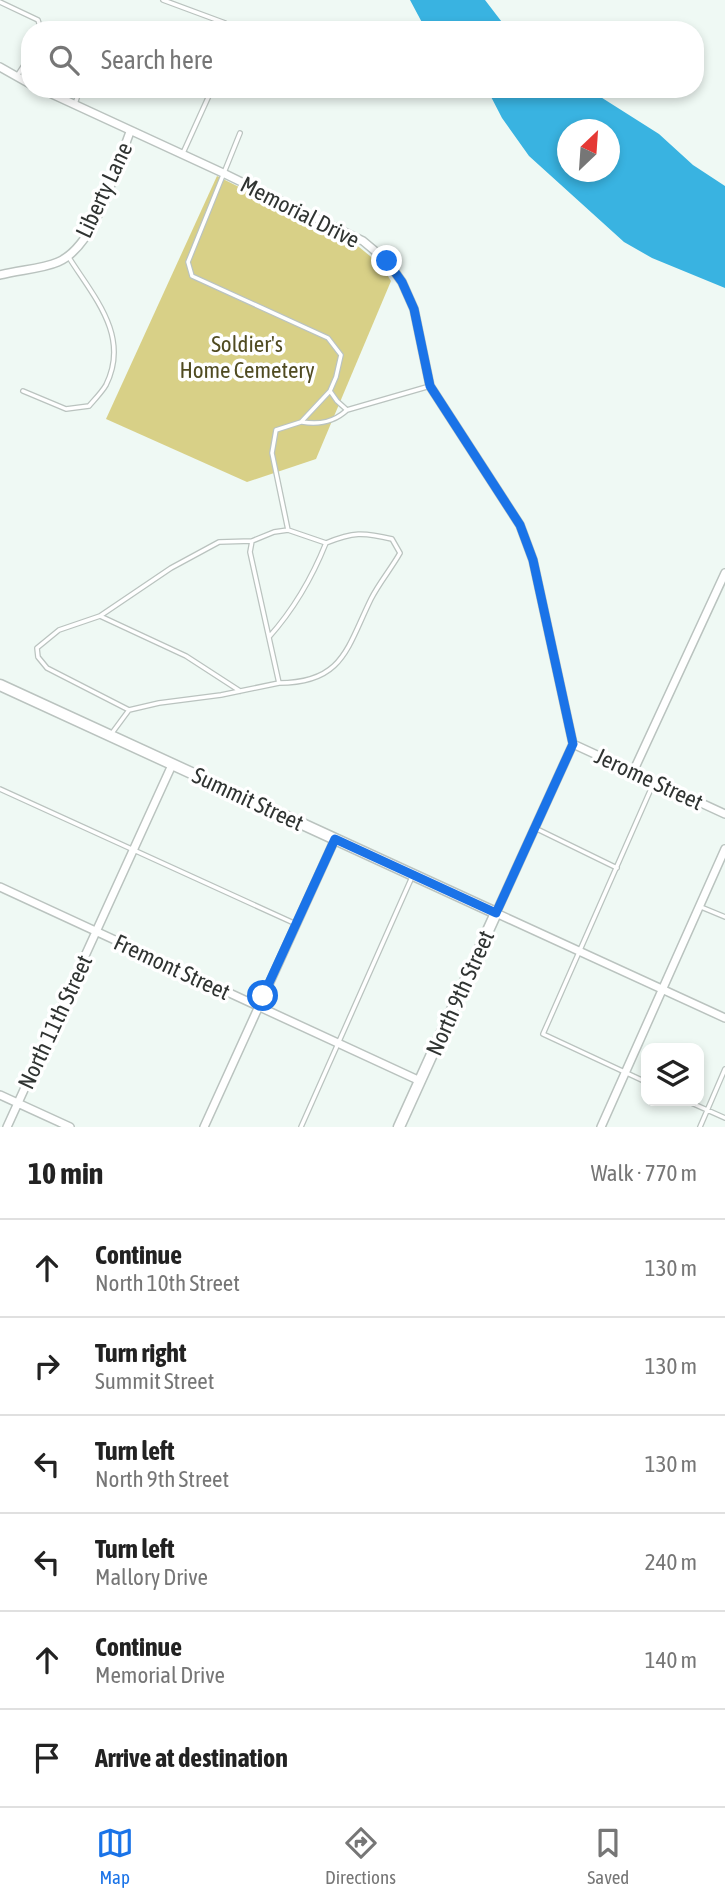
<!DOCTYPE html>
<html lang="en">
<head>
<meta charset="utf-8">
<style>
	body { margin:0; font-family:"Asap Condensed",sans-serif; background:#f2f2f2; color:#222 }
	.controls { position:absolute; right:21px; bottom:21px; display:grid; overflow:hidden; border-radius:14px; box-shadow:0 4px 10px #0003 }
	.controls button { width:63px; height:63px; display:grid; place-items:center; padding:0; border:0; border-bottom:2px solid #e0e0e0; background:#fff; color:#222; font:35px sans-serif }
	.compass { position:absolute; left:557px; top:119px; width:63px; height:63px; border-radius:50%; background:#fff; box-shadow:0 4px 10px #0003; rotate:25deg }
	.stop { position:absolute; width:21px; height:21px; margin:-16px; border:5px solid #1a73e8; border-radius:50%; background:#fff }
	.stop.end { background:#1a73e8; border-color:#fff; box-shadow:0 2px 7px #0008 }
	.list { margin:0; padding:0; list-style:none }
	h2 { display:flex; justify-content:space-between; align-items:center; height:91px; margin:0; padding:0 28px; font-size:30px }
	h2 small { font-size:23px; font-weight:400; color:#767676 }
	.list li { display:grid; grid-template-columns:46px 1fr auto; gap:21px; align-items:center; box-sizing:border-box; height:98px; padding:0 28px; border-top:2px solid #e0e0e0 }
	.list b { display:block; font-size:26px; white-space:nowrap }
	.list p { margin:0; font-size:23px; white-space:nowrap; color:#767676 }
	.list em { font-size:23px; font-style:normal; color:#767676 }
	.icon { flex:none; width:38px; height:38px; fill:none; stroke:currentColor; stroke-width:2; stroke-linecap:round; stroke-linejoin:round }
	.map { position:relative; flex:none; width:725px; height:1127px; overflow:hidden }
	.search { position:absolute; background:#fff; box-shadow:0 4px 10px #0003; left:21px; right:21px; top:21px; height:77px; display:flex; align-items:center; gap:18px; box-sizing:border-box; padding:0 24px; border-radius:28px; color:#767676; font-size:26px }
	.sheet { height:679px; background:#fff }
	nav { display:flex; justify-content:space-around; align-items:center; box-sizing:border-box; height:98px; border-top:2px solid #e0e0e0; background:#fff; font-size:19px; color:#767676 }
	nav a { display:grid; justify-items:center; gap:4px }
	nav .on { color:#1a73e8 }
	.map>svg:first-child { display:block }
	.green { fill:#d8d087 }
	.water { fill:#39b3e1; fill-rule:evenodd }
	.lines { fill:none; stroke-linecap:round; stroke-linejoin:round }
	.lane-casing { stroke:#bac3bf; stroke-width:6 }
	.street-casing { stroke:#bac3bf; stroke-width:10 }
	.secondary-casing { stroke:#bac3bf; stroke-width:13 }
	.lane { stroke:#fff; stroke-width:3.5 }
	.street { stroke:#fff; stroke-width:7 }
	.secondary { stroke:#fff; stroke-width:10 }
	.route { stroke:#1a73e8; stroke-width:9 }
	.labels { text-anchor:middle; stroke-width:7; stroke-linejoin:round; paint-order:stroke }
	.street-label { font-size:23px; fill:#303432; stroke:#fff }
	.park-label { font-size:23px; fill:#504b21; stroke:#fff }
</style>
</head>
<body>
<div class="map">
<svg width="725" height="1127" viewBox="0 0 725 1127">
	<rect width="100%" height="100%" fill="#eff9f4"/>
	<path class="green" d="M 217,176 L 359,247 L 381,265 L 391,281 L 316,459 L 247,482 L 106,419 Z"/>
	<path class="water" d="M 410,0 L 485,0 L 508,30 L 426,30 Z
		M 487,89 L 588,89 L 659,134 L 693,165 L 725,186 L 725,288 L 652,258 L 624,242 L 529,156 L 502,118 ZM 568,130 L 610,130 L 610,172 L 568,172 Z"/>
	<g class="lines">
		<defs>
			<path id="lane" d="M 163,0 L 225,23 L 232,30
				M 0,2 L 38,20 L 41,30
				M 17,76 L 30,56
				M 75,104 L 80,89
				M 240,133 L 188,262 L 192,276 L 328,338 L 341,355 L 336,377 L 330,391 L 337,401 L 347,410 L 430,386
				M 183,153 L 212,89
				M 23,391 L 66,409 L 89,406 C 95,399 102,392 106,385 C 131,335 92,295 68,256
				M 302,422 C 320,425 334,422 347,410
				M 100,616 L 186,656 L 240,691
				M 269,637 C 294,609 312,578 326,543 L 288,530
				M 279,683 C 343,683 347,648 371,599 C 379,583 391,569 400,553 L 392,539 C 363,532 353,532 326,543
				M 129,710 L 159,703 L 221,695 L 279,683 L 250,552 L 252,541
				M 112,733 L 129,710 L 47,668 L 38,657 L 37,648 L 59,630 L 100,616 L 171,568 L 219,542 L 252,541 L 274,532 L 288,530 L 272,453 L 276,430 L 301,422 L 330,391
				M 0,789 L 296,924
				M 535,828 L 617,868
				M 701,907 L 725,917
				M 646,1082 L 543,1034 L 654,782
				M 687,1101 L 725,1118
				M 301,1127 L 412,877
				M 700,1127 L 725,1069"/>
			<path id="street" d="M 0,67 L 30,84
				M 41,89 L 223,173 L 363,241 L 387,261 L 402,282 L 414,309 L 430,386 L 520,525 L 533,560 L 573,744
				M 0,275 C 18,270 42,269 58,262 C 96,246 116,168 130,132
				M 573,744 L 496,913 L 725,1018
				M 573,744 L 725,814
				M 633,772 L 725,573
				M 0,887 L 420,1081
				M 0,1095 L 70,1127
				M 7,1127 L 172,765
				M 204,1127 L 335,839
				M 601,1127 L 725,849"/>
			<path id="secondary" d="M 0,685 L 496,913 L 399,1127"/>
		</defs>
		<use href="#lane" class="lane-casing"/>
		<use href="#street" class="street-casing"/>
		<use href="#secondary" class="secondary-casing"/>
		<use href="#lane" class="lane"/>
		<use href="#street" class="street"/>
		<use href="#secondary" class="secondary"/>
	</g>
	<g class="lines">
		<path class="route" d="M 263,996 L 335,839 L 496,913 L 573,744 L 533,560 L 520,525 L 430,386 L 414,309 L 402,282 L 387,261"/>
	</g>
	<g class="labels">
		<g class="street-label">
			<text transform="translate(104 190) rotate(-65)" y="8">Liberty Lane</text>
			<text transform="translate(300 212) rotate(27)" y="8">Memorial Drive</text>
			<text transform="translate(649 779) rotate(25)" y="8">Jerome Street</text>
			<text transform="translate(248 799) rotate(25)" y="8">Summit Street</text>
			<text transform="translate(172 967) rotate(25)" y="8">Fremont Street</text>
			<text transform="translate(460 993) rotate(-66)" y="8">North 9th Street</text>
			<text transform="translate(55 1022) rotate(-65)" y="8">North 11th Street</text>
		</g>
		<g class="park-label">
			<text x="247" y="352">Soldier's<tspan x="247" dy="26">Home Cemetery</tspan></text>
		</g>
	</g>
</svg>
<div class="controls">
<button><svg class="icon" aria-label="layers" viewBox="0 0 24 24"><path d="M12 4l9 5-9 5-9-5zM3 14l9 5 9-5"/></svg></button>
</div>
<svg class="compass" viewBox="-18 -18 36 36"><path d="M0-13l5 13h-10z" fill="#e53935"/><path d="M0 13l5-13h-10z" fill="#767676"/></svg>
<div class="stop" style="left:263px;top:996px"></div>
<div class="stop end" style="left:387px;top:261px"></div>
<div class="search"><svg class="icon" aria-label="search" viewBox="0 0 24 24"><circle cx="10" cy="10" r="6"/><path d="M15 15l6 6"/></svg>Search here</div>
</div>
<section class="sheet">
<h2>10 min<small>Walk · 770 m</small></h2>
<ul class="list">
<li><svg class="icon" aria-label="ahead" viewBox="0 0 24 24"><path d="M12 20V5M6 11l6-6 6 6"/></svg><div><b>Continue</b><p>North 10th Street</p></div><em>130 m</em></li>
<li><svg class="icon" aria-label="right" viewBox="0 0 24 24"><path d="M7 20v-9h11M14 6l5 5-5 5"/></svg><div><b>Turn right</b><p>Summit Street</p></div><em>130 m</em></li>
<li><svg class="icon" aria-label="left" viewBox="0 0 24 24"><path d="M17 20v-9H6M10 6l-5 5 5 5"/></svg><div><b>Turn left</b><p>North 9th Street</p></div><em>130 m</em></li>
<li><svg class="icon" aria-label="left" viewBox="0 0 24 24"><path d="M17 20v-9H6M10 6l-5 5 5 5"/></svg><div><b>Turn left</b><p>Mallory Drive</p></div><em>240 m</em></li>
<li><svg class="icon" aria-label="ahead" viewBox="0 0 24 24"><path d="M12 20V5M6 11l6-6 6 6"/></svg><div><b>Continue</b><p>Memorial Drive</p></div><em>140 m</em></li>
<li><svg class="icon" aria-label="arrive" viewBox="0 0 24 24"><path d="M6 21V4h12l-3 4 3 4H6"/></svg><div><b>Arrive at destination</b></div></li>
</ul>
</section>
<nav>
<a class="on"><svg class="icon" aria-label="map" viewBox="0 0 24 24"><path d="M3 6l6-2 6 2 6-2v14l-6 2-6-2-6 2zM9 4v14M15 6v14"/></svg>Map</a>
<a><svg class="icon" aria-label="directions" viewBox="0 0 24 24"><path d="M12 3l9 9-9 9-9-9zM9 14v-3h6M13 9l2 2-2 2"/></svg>Directions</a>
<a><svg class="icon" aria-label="saved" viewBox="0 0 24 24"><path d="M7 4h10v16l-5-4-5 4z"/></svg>Saved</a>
</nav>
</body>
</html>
